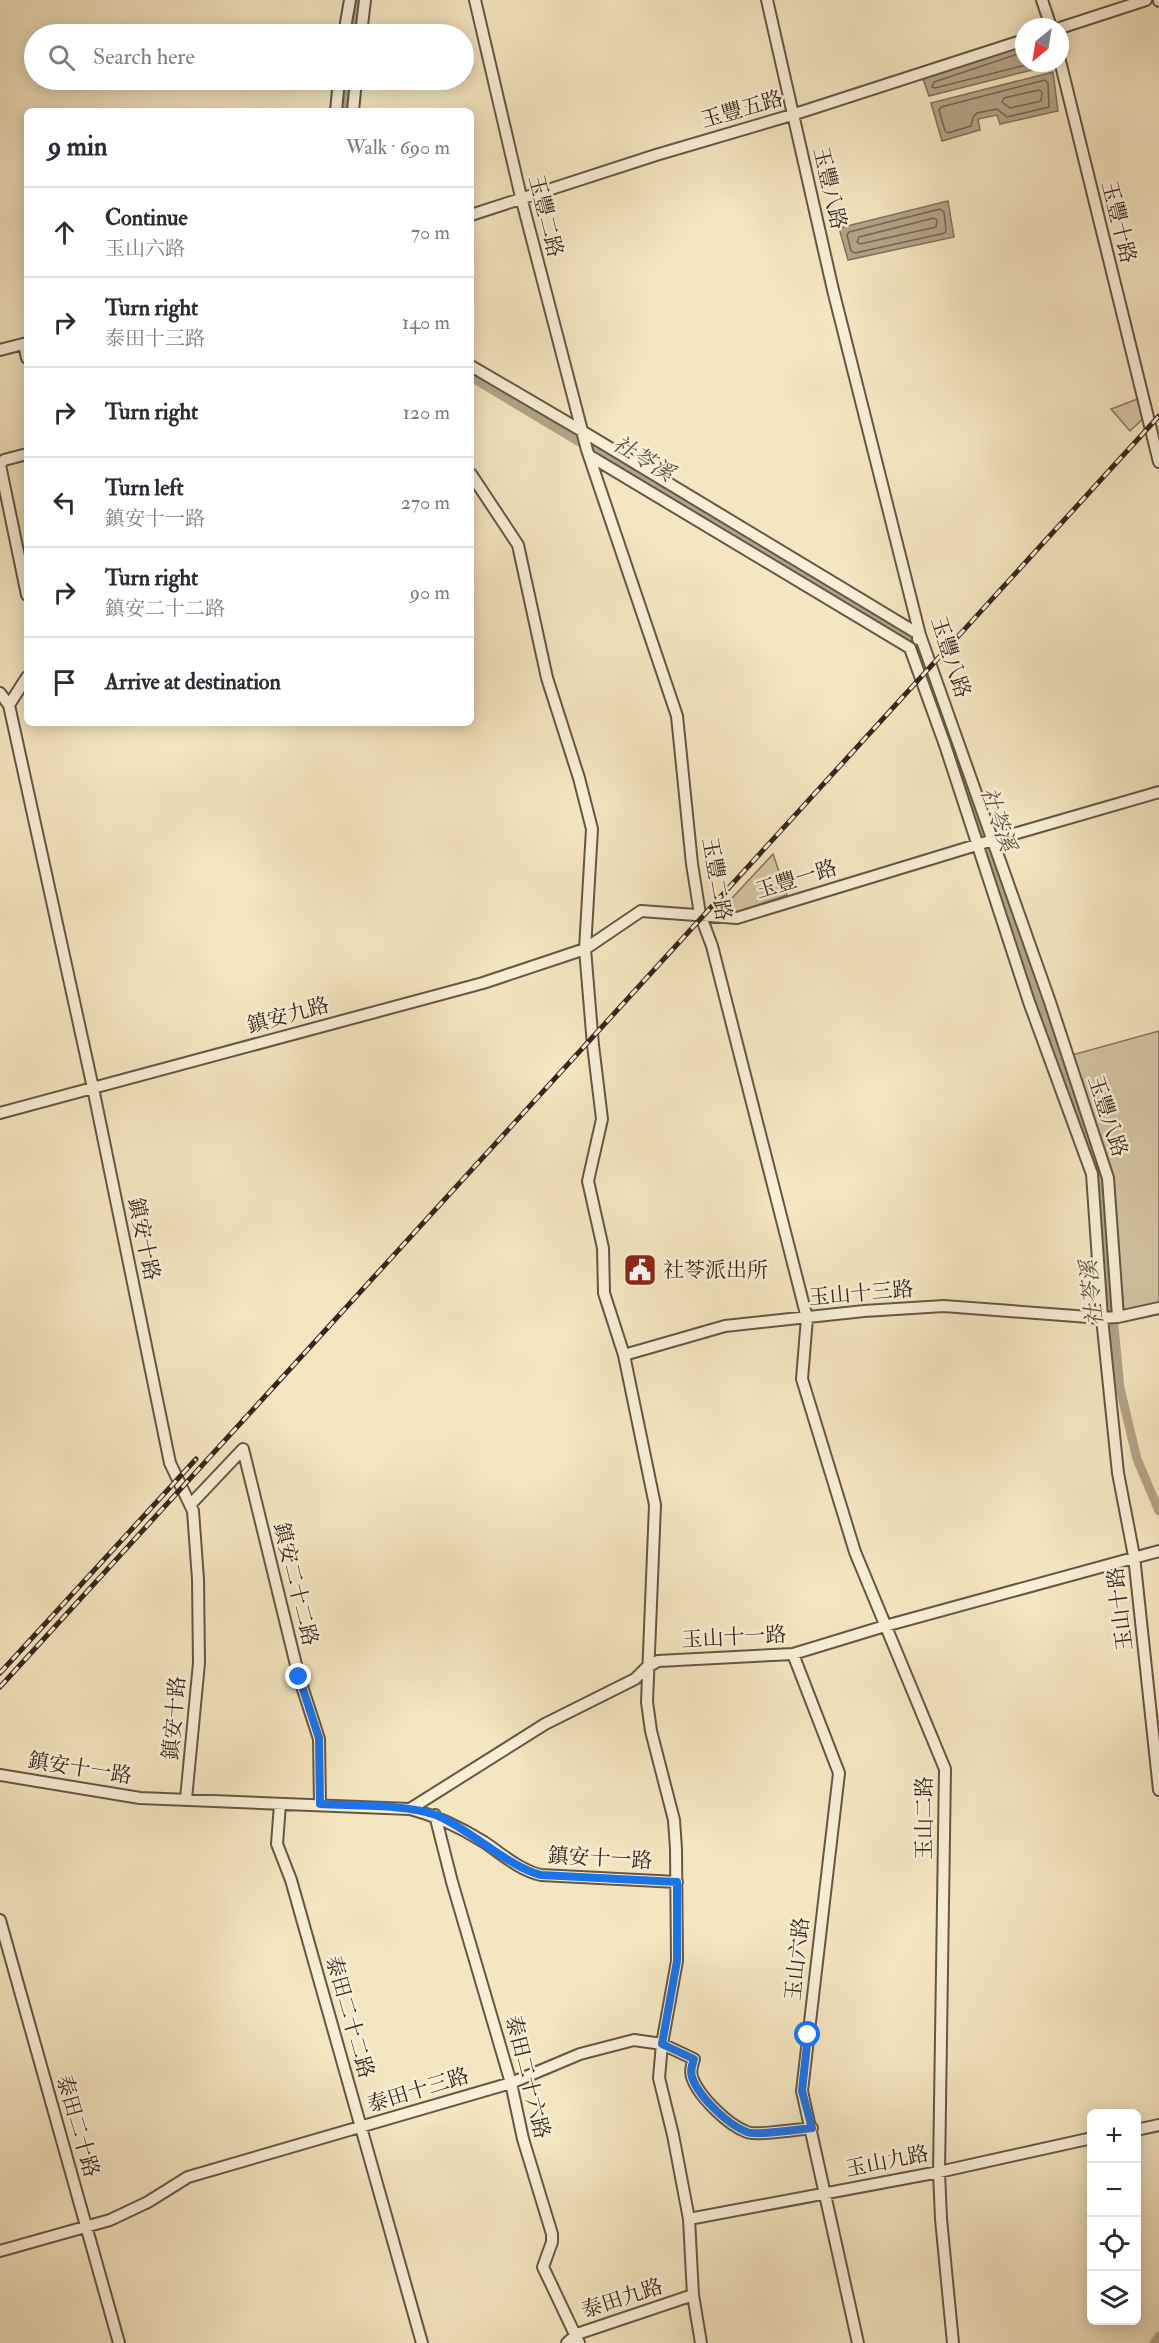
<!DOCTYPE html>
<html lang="en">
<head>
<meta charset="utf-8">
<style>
	body { margin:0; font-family:"IM FELL Double Pica","Noto Serif TC",serif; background:#f7f7f7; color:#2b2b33 }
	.controls { position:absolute; right:18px; bottom:18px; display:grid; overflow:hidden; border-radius:9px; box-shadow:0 3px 15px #0003 }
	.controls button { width:54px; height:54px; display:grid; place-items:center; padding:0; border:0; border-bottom:2px solid #e1e1e2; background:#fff; color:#2b2b33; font:30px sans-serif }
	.compass { position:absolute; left:1015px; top:18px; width:54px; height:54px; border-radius:50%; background:#fff; box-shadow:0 3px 15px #0003; rotate:210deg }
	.stop { position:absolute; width:18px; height:18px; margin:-14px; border:4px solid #1a73e8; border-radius:50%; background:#fff }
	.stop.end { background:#1a73e8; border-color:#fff; box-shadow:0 2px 6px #0008 }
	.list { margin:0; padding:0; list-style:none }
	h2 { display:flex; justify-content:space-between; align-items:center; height:78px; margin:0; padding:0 24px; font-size:26px }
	h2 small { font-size:20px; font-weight:400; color:#7c7c81 }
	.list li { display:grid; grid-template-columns:39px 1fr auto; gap:18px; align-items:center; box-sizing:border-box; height:90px; padding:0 24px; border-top:2px solid #e1e1e2 }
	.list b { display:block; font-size:22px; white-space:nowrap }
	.list p { margin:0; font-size:20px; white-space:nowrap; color:#7c7c81 }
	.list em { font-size:20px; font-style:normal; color:#7c7c81 }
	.icon { flex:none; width:33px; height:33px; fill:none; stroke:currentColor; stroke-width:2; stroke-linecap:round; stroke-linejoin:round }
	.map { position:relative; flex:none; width:1159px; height:2343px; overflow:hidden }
	.search { position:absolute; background:#fff; box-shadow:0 3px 15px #0003; left:24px; top:24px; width:450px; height:66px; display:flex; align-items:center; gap:15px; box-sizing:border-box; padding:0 21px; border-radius:33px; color:#7c7c81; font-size:22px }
	.panel { position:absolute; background:#fff; box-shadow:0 3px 15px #0003; left:24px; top:108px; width:450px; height:618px; border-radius:9px }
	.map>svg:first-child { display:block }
	.green { fill:#d4c5a4; stroke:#85765f; stroke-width:1.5 }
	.water { fill:#b3a588; stroke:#81725c; stroke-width:1.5 }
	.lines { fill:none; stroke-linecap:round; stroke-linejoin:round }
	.shore { stroke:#746651; stroke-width:1.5 }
	.canal { stroke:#b3a588; stroke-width:9 }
	.minor-casing { stroke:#665644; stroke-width:14 }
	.minor { stroke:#f8efd6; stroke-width:10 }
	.rail-casing { stroke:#36261a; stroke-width:5 }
	.rail { stroke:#f8efd6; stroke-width:3; stroke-dasharray:9; stroke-linecap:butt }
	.route { stroke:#1a73e8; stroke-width:8 }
	.labels { text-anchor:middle; stroke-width:5; stroke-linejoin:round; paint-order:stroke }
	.street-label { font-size:21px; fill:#36261a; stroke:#f8efd6 }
	.poi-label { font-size:21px; fill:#36261a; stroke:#f8efd6; text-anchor:start }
	.water-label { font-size:22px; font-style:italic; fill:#625240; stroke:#f8efd6 }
</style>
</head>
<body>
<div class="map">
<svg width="1159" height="2343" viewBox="0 0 1159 2343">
	<rect width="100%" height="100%" fill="#f4e6c0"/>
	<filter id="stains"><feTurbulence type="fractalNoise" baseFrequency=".00333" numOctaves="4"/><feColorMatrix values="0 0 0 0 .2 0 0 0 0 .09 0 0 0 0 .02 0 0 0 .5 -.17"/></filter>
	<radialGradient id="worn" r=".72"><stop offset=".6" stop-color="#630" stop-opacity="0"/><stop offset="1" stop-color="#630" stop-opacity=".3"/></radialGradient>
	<path class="green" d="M 1140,398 L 1146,416 L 1130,431 L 1111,409 Z
		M 773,854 L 787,895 L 736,912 L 719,912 Z
		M 1159,1031 L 1159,1305 L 1124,1312 L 1112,1177 L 1072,1055 Z"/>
	<path class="water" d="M 1024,46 L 1024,63 L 1046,63 L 1044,67 L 929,96 L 923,79 Z
		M 1053,72 L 1058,111 L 1000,124 L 997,115 L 978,119 L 980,130 L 942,141 L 931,103 Z
		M 948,201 L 954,237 L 848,260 L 839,228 Z"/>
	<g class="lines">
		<path class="shore" d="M 1024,52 L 934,82 L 932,87 L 935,88 L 1034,63
			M 1045,80 L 1048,83 L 1049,107 L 1007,117 L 997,109 L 977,113 L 973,117 L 971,126 L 948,133 L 945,131 L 939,110 L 941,107 Z
			M 1039,90 L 1042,92 L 1041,101 L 1010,108 L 1002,102 L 1004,98 Z
			M 940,209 L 944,212 L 946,230 L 945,233 L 855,253 L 851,251 L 847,235 L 849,232 Z
			M 934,218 L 937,220 L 936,227 L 860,244 L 857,242 L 859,237 Z"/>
		<path class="canal" d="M 353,34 L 357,0
			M 346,111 L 349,80
			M 471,377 L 919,645 L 921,651
			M 938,701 L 1099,1175 L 1120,1388 L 1137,1459 L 1159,1511
			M 1154,2343 L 1159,2336"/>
		<defs>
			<path id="minor" d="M 475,0 L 521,197 L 587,450 L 677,716 L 692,864 L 700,914 L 712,946 L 807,1318 L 802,1379 L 855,1552 L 945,1769 L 939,2172 L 941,2219 L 953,2343
				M 767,0 L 833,290 L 920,635 L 1050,1002 L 1108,1178 L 1118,1317
				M 1042,0 L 1051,27
				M 1159,0 L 1159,1
				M 1060,28 L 1146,0
				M 344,34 L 350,0
				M 361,34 L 365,0
				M 1060,61 L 1159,462
				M 336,111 L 339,80
				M 353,111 L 356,80
				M 471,215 L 656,155 L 792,115 L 1024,40
				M 24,344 L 27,358
				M 0,350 L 27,343
				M 471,366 L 582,431 L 920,635 L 918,639
				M 27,454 L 4,460 L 0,465 L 27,595
				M 590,456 L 910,648 L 945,745 L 1029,1002 L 1092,1174 L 1102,1318 L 1118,1473 L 1134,1556 L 1159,1790
				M 471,474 L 518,545 L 547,678 L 579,778 L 592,829 L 585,949 L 593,1045 L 602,1119 L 588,1181 L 603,1248 L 604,1293 L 624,1355 L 655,1505 L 647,1702 L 651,1731 L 674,1820 L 676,1849 L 677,1961 L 662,2044 L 659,2078 L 673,2135 L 689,2219 L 693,2295 L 701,2343
				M 0,693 L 9,705 L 93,1088 L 170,1463 L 193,1511 L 198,1579 L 199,1663 L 186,1799
				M 9,705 L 27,677
				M 0,1113 L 483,983 L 585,949 L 641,911 L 737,918 L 993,840 L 1159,792
				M 624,1355 L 725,1326 L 864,1311 L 944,1306 L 1102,1318 L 1118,1317 L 1159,1308
				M 190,1505 L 243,1449 L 299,1677 L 319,1739 L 320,1804
				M 793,1654 L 839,1773 L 802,2091 L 858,2343
				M 0,1775 L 140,1798 L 410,1809 C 437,1816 460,1827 484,1842 C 502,1854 519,1870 541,1875 L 677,1882
				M 280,1804 L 277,1844 L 291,1880 L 422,2343
				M 410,1809 L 545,1724 L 635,1679 L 647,1667 L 658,1661 L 793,1654 L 885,1626 L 1159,1551
				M 435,1815 L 452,1882 L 511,2083 L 523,2139 L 552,2234 L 552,2242 L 543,2267 L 579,2343
				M 0,1920 L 119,2343
				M 1136,2130 L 1159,2125
				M 689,2219 L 939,2172 L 1092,2138
				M 0,2251 L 110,2220 L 148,2202 L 188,2177 L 511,2083 L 580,2054 L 634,2040 L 662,2044 L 694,2059 C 692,2065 690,2070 692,2077 C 698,2096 728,2125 747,2132 C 755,2136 800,2129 812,2128
				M 567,2343 L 577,2334 L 693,2295"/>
		</defs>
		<use href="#minor" class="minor-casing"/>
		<use href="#minor" class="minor"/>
		<defs>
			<path id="rail" d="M 0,1673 L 196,1459
				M 0,1687 L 1159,416"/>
		</defs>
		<use href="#rail" class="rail-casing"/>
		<use href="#rail" class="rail"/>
	</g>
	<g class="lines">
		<path class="route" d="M 299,1677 L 319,1738 L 320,1804 C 353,1806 406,1804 436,1815 C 470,1829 508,1867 541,1875 L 677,1882 L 677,1961 L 662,2044 L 694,2059 C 692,2065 690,2070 692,2077 C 698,2096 728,2125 747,2132 C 755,2136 800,2129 812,2128 L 802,2091 L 808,2035"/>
	</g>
	<defs>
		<symbol id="civic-square" viewBox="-11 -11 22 22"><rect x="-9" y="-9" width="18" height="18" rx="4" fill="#8f2418" stroke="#f8efd6"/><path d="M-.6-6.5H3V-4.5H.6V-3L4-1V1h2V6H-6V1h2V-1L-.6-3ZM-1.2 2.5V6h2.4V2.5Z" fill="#fff"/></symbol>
	</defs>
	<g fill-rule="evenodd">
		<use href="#civic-square" x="621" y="1251" width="38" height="38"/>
	</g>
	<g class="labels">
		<g class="street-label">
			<text transform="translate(742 109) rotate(-16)" y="7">玉豐五路</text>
			<text transform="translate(830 188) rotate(77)" y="7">玉豐八路</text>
			<text transform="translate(546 216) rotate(76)" y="7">玉豐二路</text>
			<text transform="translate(1119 222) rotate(76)" y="7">玉豐十路</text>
			<text transform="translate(951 657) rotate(72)" y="7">玉豐八路</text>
			<text transform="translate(717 879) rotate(80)" y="7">玉豐二路</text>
			<text transform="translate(796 879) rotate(-17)" y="7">玉豐一路</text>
			<text transform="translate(288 1015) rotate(-15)" y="7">鎮安九路</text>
			<text transform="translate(1108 1116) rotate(72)" y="7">玉豐八路</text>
			<text transform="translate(144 1239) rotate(78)" y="7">鎮安十路</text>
			<text transform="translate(861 1293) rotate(-5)" y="7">玉山十三路</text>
			<text transform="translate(296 1584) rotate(76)" y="7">鎮安二十二路</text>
			<text transform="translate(1120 1609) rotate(-97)" y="7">玉山十路</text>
			<text transform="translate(734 1637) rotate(-3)" y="7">玉山十一路</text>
			<text transform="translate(174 1718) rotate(-85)" y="7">鎮安十路</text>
			<text transform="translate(80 1768) rotate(9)" y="7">鎮安十一路</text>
			<text transform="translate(924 1818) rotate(-90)" y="7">玉山二路</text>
			<text transform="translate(600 1858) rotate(3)" y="7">鎮安十一路</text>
			<text transform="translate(797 1959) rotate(-84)" y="7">玉山六路</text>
			<text transform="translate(350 2017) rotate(74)" y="7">泰田二十二路</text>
			<text transform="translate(528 2077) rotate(76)" y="7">泰田二十六路</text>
			<text transform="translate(418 2090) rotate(-17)" y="7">泰田十三路</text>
			<text transform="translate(78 2126) rotate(74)" y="7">泰田二十路</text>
			<text transform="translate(887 2161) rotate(-11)" y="7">玉山九路</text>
			<text transform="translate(622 2298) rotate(-18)" y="7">泰田九路</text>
		</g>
		<g class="poi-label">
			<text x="663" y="1277">社苓派出所</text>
		</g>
		<g class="water-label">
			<text transform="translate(644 458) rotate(31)" y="8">社苓溪</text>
			<text transform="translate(999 819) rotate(71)" y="8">社苓溪</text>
			<text transform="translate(1091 1293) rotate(-96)" y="8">社苓溪</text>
		</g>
	</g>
	<rect width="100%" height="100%" filter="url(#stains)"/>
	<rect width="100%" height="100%" fill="url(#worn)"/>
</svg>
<div class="controls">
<button>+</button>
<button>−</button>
<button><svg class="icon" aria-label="locate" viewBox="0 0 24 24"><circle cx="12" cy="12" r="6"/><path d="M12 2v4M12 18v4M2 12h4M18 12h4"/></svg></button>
<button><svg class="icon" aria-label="layers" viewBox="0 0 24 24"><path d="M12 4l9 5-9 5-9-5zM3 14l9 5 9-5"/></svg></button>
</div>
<svg class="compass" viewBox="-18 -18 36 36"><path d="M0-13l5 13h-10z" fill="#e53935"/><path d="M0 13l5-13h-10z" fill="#7c7c81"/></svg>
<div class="stop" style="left:808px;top:2035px"></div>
<div class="stop end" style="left:299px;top:1677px"></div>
<div class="search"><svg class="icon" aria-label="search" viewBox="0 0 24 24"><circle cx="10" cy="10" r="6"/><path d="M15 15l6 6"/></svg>Search here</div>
<section class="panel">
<h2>9 min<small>Walk · 690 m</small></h2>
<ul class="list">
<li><svg class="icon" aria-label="ahead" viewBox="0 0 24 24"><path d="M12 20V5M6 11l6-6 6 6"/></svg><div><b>Continue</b><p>玉山六路</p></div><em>70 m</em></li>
<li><svg class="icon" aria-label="right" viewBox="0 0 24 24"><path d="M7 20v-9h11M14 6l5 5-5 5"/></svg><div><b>Turn right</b><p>泰田十三路</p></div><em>140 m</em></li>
<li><svg class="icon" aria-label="right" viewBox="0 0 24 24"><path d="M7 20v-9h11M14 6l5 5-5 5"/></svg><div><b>Turn right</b></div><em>120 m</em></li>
<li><svg class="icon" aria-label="left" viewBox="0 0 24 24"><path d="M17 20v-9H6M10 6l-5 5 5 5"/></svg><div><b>Turn left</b><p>鎮安十一路</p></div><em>270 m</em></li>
<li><svg class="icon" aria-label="right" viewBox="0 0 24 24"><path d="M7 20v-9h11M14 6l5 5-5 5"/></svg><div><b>Turn right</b><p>鎮安二十二路</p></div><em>90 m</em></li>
<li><svg class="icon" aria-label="arrive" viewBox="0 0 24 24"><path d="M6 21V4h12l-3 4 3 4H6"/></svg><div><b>Arrive at destination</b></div></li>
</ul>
</section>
</div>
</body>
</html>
